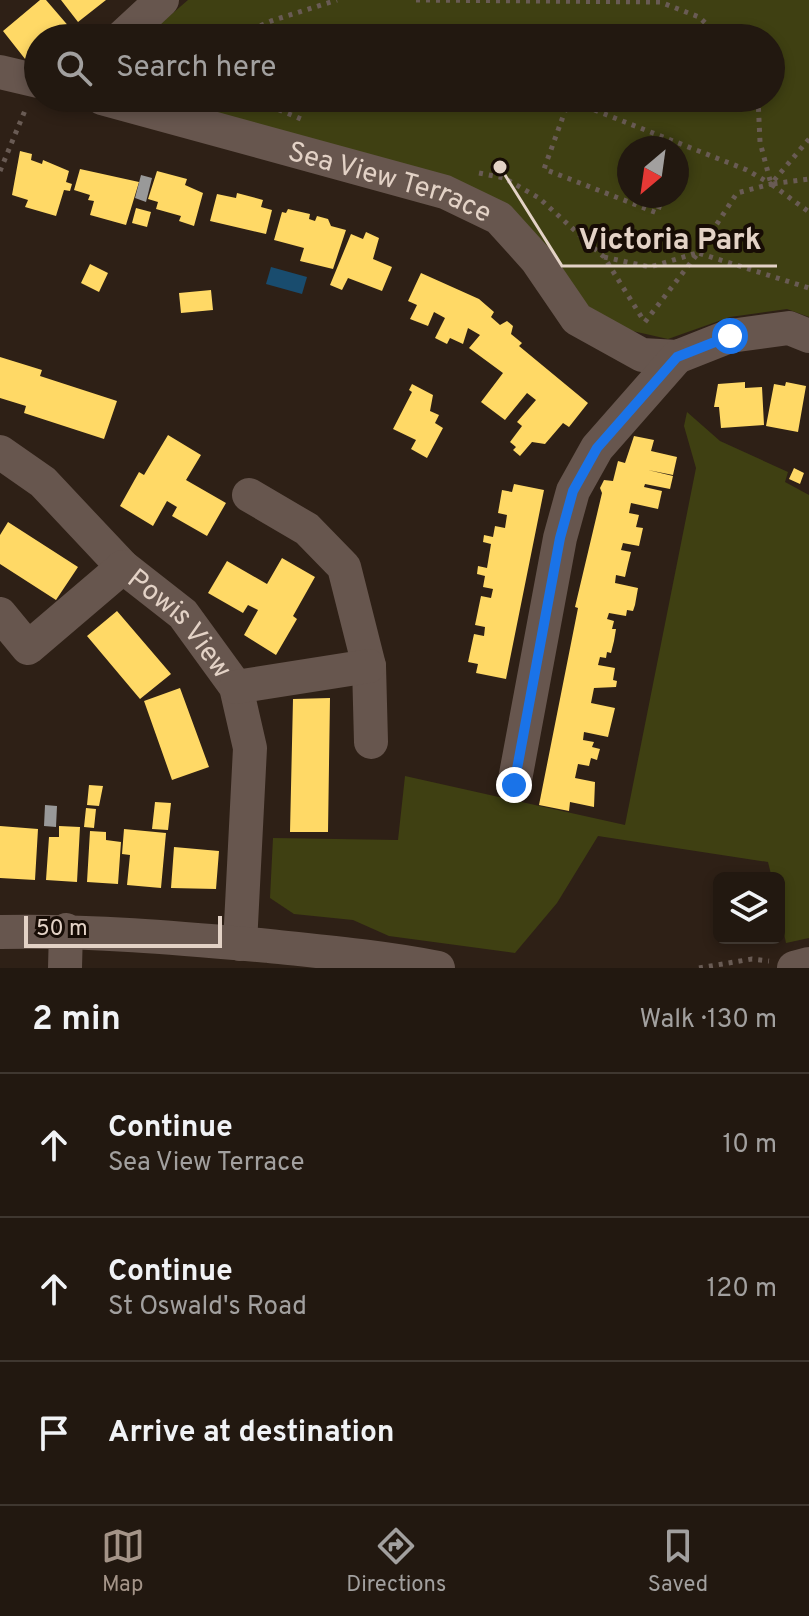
<!DOCTYPE html>
<html lang="en">
<head>
<meta charset="utf-8">
<style>
	body { margin:0; font-family:Overpass,sans-serif; background:#2a2119; color:#f1f3f6 }
	.controls { position:absolute; right:24px; bottom:24px; display:grid; overflow:hidden; border-radius:12px; box-shadow:0 4px 12px #0003 }
	.controls button { width:72px; height:72px; display:grid; place-items:center; padding:0; border:0; border-bottom:2px solid #3f3730; background:#221810; color:#f1f3f6; font:40px sans-serif }
	.compass { position:absolute; left:617px; top:136px; width:72px; height:72px; border-radius:50%; background:#221810; box-shadow:0 4px 12px #0003; rotate:209deg }
	.scale { position:absolute; left:24px; bottom:20px; width:198px; box-sizing:border-box; padding-left:8px; border:4px solid #e3d2c6; border-top:0; font-size:22px; line-height:28px; white-space:nowrap; color:#e3d2c6; -webkit-text-stroke:6px #170c05; paint-order:stroke }
	.stop { position:absolute; width:24px; height:24px; margin:-18px; border:6px solid #1a73e8; border-radius:50%; background:#fff }
	.stop.end { background:#1a73e8; border-color:#fff; box-shadow:0 2px 8px #0008 }
	.list { margin:0; padding:0; list-style:none }
	h2 { display:flex; justify-content:space-between; align-items:center; height:104px; margin:0; padding:0 32px; font-size:34px }
	h2 small { font-size:26px; font-weight:400; color:#a2a09f }
	.list li { display:grid; grid-template-columns:52px 1fr auto; gap:24px; align-items:center; box-sizing:border-box; height:144px; padding:0 32px; border-top:2px solid #3f3730 }
	.list b { display:block; font-size:30px; white-space:nowrap }
	.list p { margin:0; font-size:26px; white-space:nowrap; color:#a2a09f }
	.list em { font-size:26px; font-style:normal; color:#a2a09f }
	.icon { flex:none; width:44px; height:44px; fill:none; stroke:currentColor; stroke-width:2; stroke-linecap:round; stroke-linejoin:round }
	.map { position:relative; flex:none; width:809px; height:968px; overflow:hidden }
	.search { position:absolute; background:#221810; box-shadow:0 4px 12px #0003; left:24px; right:24px; top:24px; height:88px; display:flex; align-items:center; gap:20px; box-sizing:border-box; padding:0 28px; border-radius:44px; color:#a2a09f; font-size:30px }
	.sheet { height:536px; background:#221810 }
	nav { display:flex; justify-content:space-around; align-items:center; box-sizing:border-box; height:112px; border-top:2px solid #3f3730; background:#221810; font-size:22px; color:#a2a09f }
	nav a { display:grid; justify-items:center; gap:4px }
	nav .on { color:#a49488 }
	.map>svg:first-child { display:block }
	.green { fill:#3f4012; fill-rule:evenodd }
	.water { fill:#194c6e }
	.homes { fill:#ffd966 }
	.industry { fill:#999 }
	.lines { fill:none; stroke-linecap:round; stroke-linejoin:round }
	.path { stroke:#695b54; stroke-width:5; stroke-dasharray:4 6; stroke-linecap:butt }
	.minor { stroke:#67564e; stroke-width:34 }
	.route { stroke:#1a73e8; stroke-width:10 }
	.labels { text-anchor:middle; stroke-width:8; stroke-linejoin:round; paint-order:stroke }
	.street-label { font-size:28px; fill:#e3d2c6; stroke:#170c05 }
	.leader { fill:none; stroke:#e3d2c6; stroke-width:3 }
	.callout-dot { fill:#e3d2c6; stroke:#170c05; stroke-width:3 }
	.callout-label { font-size:30px; text-anchor:middle; font-weight:bold; fill:#e3d2c6; stroke:#170c05; stroke-width:8; stroke-linejoin:round; paint-order:stroke }
</style>
</head>
<body>
<div class="map">
<svg width="809" height="968" viewBox="0 0 809 968">
	<rect width="100%" height="100%" fill="#2e2016"/>
	<path class="green" d="M 188,0 L 809,0 L 809,317 L 787,309 L 730,317 L 668,339 L 628,330 L 588,306 L 507,214 L 126,98 L 771,98 L 771,38 L 144,38 ZM 629,148 L 677,148 L 677,196 L 629,196 Z
		M 687,412 L 720,441 L 788,472 L 785,482 L 809,495 L 809,938 L 786,943 L 779,910 L 779,878 L 772,878 L 768,862 L 598,836 L 557,903 L 515,953 L 389,936 L 353,920 L 294,914 L 270,898 L 273,838 L 398,840 L 405,776 L 625,825 L 696,468 L 684,426 Z"/>
	<path class="water" d="M 271,267 L 307,277 L 302,294 L 266,284 Z"/>
	<path class="homes" d="M 40,0 L 46,0 L 71,29 L 60,38 L 38,38 L 38,57 L 29,64 L 3,31 Z
		M 61,0 L 106,0 L 78,22 Z
		M 20,151 L 32,154 L 31,160 L 42,164 L 43,160 L 69,171 L 66,182 L 72,184 L 70,191 L 64,190 L 56,216 L 25,207 L 28,200 L 12,195 Z
		M 80,169 L 139,182 L 126,225 L 90,215 L 94,201 L 88,200 L 90,195 L 74,190 Z
		M 157,171 L 187,179 L 185,185 L 203,193 L 194,226 L 179,221 L 181,216 L 156,209 L 158,202 L 148,199 Z
		M 237,193 L 263,200 L 261,207 L 272,210 L 266,234 L 210,221 L 217,194 L 236,198 Z
		M 136,208 L 151,212 L 147,227 L 132,223 Z
		M 288,209 L 310,214 L 309,219 L 315,221 L 317,216 L 328,219 L 331,226 L 346,230 L 333,269 L 300,261 L 304,248 L 274,240 L 282,212 L 286,213 Z
		M 366,232 L 379,238 L 373,259 L 392,267 L 382,291 L 348,278 L 342,290 L 330,285 L 351,234 L 363,239 Z
		M 90,264 L 108,273 L 99,292 L 81,283 Z
		M 421,273 L 479,299 L 494,312 L 491,317 L 500,325 L 507,321 L 513,326 L 511,334 L 522,343 L 519,346 L 588,403 L 569,427 L 563,423 L 545,444 L 532,442 L 520,456 L 513,450 L 516,447 L 510,442 L 522,426 L 517,422 L 536,400 L 527,393 L 505,420 L 481,402 L 503,373 L 469,348 L 480,335 L 468,328 L 463,344 L 450,338 L 447,344 L 435,338 L 445,318 L 434,312 L 428,326 L 410,319 L 417,305 L 408,301 Z
		M 211,290 L 213,310 L 181,313 L 179,293 Z
		M 0,357 L 42,370 L 40,376 L 117,401 L 104,439 L 24,413 L 26,406 L 0,398 Z
		M 745,382 L 745,388 L 762,387 L 764,425 L 721,428 L 719,407 L 714,407 L 718,384 Z
		M 786,382 L 806,386 L 798,432 L 766,426 L 774,384 L 785,386 Z
		M 412,384 L 433,395 L 430,411 L 439,415 L 435,423 L 443,428 L 427,458 L 411,449 L 416,440 L 393,429 L 412,392 L 409,390 Z
		M 168,435 L 201,455 L 186,480 L 226,503 L 207,536 L 172,516 L 177,507 L 167,501 L 153,526 L 120,506 L 139,472 L 144,475 Z
		M 634,436 L 654,440 L 651,451 L 677,457 L 673,475 L 648,470 L 673,476 L 670,489 L 645,484 L 644,487 L 662,491 L 658,509 L 631,503 L 629,513 L 639,515 L 636,527 L 643,528 L 639,546 L 623,543 L 621,550 L 631,552 L 628,564 L 625,577 L 616,575 L 615,583 L 638,588 L 635,605 L 633,611 L 627,610 L 626,616 L 609,613 L 607,619 L 614,621 L 612,629 L 616,629 L 614,641 L 611,653 L 607,652 L 606,658 L 600,657 L 598,665 L 615,668 L 613,680 L 617,681 L 616,687 L 594,688 L 591,703 L 615,708 L 608,737 L 584,732 L 583,740 L 594,742 L 592,747 L 600,749 L 598,756 L 597,760 L 591,758 L 589,766 L 578,764 L 575,778 L 595,782 L 594,807 L 570,802 L 569,811 L 539,805 L 578,608 L 575,607 L 602,493 L 600,488 L 604,480 L 613,481 L 618,461 L 625,463 Z
		M 794,468 L 804,473 L 800,484 L 789,479 Z
		M 514,484 L 544,490 L 506,679 L 476,673 L 478,664 L 468,662 L 474,634 L 484,636 L 485,627 L 475,625 L 481,596 L 491,598 L 493,589 L 483,587 L 485,576 L 477,574 L 478,566 L 487,568 L 491,544 L 483,542 L 484,535 L 493,537 L 495,526 L 505,528 L 507,515 L 498,513 L 502,490 L 512,492 Z
		M 8,522 L 78,567 L 56,600 L 0,564 L 0,535 Z
		M 282,558 L 315,577 L 293,616 L 297,619 L 276,655 L 244,635 L 258,610 L 248,605 L 243,613 L 208,593 L 227,561 L 267,584 Z
		M 117,611 L 171,674 L 140,699 L 87,636 Z
		M 180,688 L 209,767 L 172,780 L 144,701 Z
		M 330,698 L 328,832 L 290,832 L 293,699 Z
		M 89,785 L 103,786 L 99,806 L 87,805 Z
		M 155,802 L 171,803 L 168,830 L 152,829 Z
		M 86,808 L 96,809 L 94,828 L 84,827 Z
		M 0,826 L 38,829 L 35,880 L 0,878 Z
		M 59,826 L 80,827 L 77,882 L 46,880 L 49,837 L 59,837 Z
		M 124,829 L 166,833 L 161,888 L 127,885 L 130,855 L 122,854 Z
		M 90,831 L 106,832 L 106,840 L 121,842 L 118,884 L 87,882 Z
		M 174,847 L 219,851 L 216,889 L 171,888 Z"/>
	<path class="industry" d="M 141,175 L 152,178 L 146,202 L 135,198 Z
		M 45,805 L 57,806 L 56,827 L 44,826 Z"/>
	<g class="lines">
		<path class="path" d="M 416,0 L 660,2 L 699,17 L 721,38
			M 233,38 L 271,21 L 337,0
			M 251,98 L 301,119
			M 758,98 L 760,142 L 771,184 L 809,179
			M 809,139 L 771,184 L 809,212
			M 677,154 L 680,145
			M 0,171 L 26,108
			M 479,173 L 504,178 L 539,198 L 604,257 L 644,321
			M 663,196 L 657,213 L 544,169 L 569,100 L 747,170 L 771,184 L 737,193 L 698,253 L 809,288
			M 604,257 L 650,267 L 697,253
			M 645,322 L 698,253
			M 699,968 L 752,959 L 769,961"/>
		<g class="minor">
			<path d="M 121,38 L 162,0"/>
			<path d="M 0,72 L 38,81"/>
			<path id="s1" d="M 102,98 L 445,192 L 499,218 L 536,259 L 577,319 L 642,355 L 677,357 L 730,336 L 789,328 L 809,336"/>
			<path id="s2" d="M 0,452 L 43,482 L 123,567 L 183,614 L 236,687 L 250,748 L 240,944"/>
			<path d="M 249,495 L 307,529 L 344,567 L 369,666 L 371,742"/>
			<path d="M 0,614 L 28,648 L 123,567"/>
			<path d="M 236,687 L 369,666"/>
			<path d="M 514,785 L 560,538 L 573,491 L 597,448 L 677,357"/>
			<path d="M 0,932 C 90,930 179,938 269,946 C 325,952 382,957 438,968"/>
			<path d="M 65,968 L 66,930"/>
			<path d="M 794,968 L 809,964"/>
		</g>
	</g>
	<g class="lines">
		<path class="route" d="M 514,785 L 560,538 L 573,491 L 597,448 L 677,357 L 730,336"/>
	</g>
	<g class="labels">
		<g class="street-label">
			<text dy="10" stroke="none"><textPath href="#s1" startOffset="300">Sea View Terrace</textPath></text>
			<text dy="10" stroke="none"><textPath href="#s2" startOffset="250">Powis View</textPath></text>
		</g>
	</g>
	<path class="leader" d="M500 167L562 266H777"/>
	<circle class="callout-dot" cx="500" cy="167" r="8"/>
	<g class="callout-label">
		<text x="670" y="249">Victoria Park</text>
	</g>
</svg>
<div class="controls">
<button><svg class="icon" aria-label="layers" viewBox="0 0 24 24"><path d="M12 4l9 5-9 5-9-5zM3 14l9 5 9-5"/></svg></button>
</div>
<svg class="compass" viewBox="-18 -18 36 36"><path d="M0-13l5 13h-10z" fill="#e53935"/><path d="M0 13l5-13h-10z" fill="#a2a09f"/></svg>
<div class="scale">50 m</div>
<div class="stop" style="left:730px;top:336px"></div>
<div class="stop end" style="left:514px;top:785px"></div>
<div class="search"><svg class="icon" aria-label="search" viewBox="0 0 24 24"><circle cx="10" cy="10" r="6"/><path d="M15 15l6 6"/></svg>Search here</div>
</div>
<section class="sheet">
<h2>2 min<small>Walk · 130 m</small></h2>
<ul class="list">
<li><svg class="icon" aria-label="ahead" viewBox="0 0 24 24"><path d="M12 20V5M6 11l6-6 6 6"/></svg><div><b>Continue</b><p>Sea View Terrace</p></div><em>10 m</em></li>
<li><svg class="icon" aria-label="ahead" viewBox="0 0 24 24"><path d="M12 20V5M6 11l6-6 6 6"/></svg><div><b>Continue</b><p>St Oswald's Road</p></div><em>120 m</em></li>
<li><svg class="icon" aria-label="arrive" viewBox="0 0 24 24"><path d="M6 21V4h12l-3 4 3 4H6"/></svg><div><b>Arrive at destination</b></div></li>
</ul>
</section>
<nav>
<a class="on"><svg class="icon" aria-label="map" viewBox="0 0 24 24"><path d="M3 6l6-2 6 2 6-2v14l-6 2-6-2-6 2zM9 4v14M15 6v14"/></svg>Map</a>
<a><svg class="icon" aria-label="directions" viewBox="0 0 24 24"><path d="M12 3l9 9-9 9-9-9zM9 14v-3h6M13 9l2 2-2 2"/></svg>Directions</a>
<a><svg class="icon" aria-label="saved" viewBox="0 0 24 24"><path d="M7 4h10v16l-5-4-5 4z"/></svg>Saved</a>
</nav>
</body>
</html>
